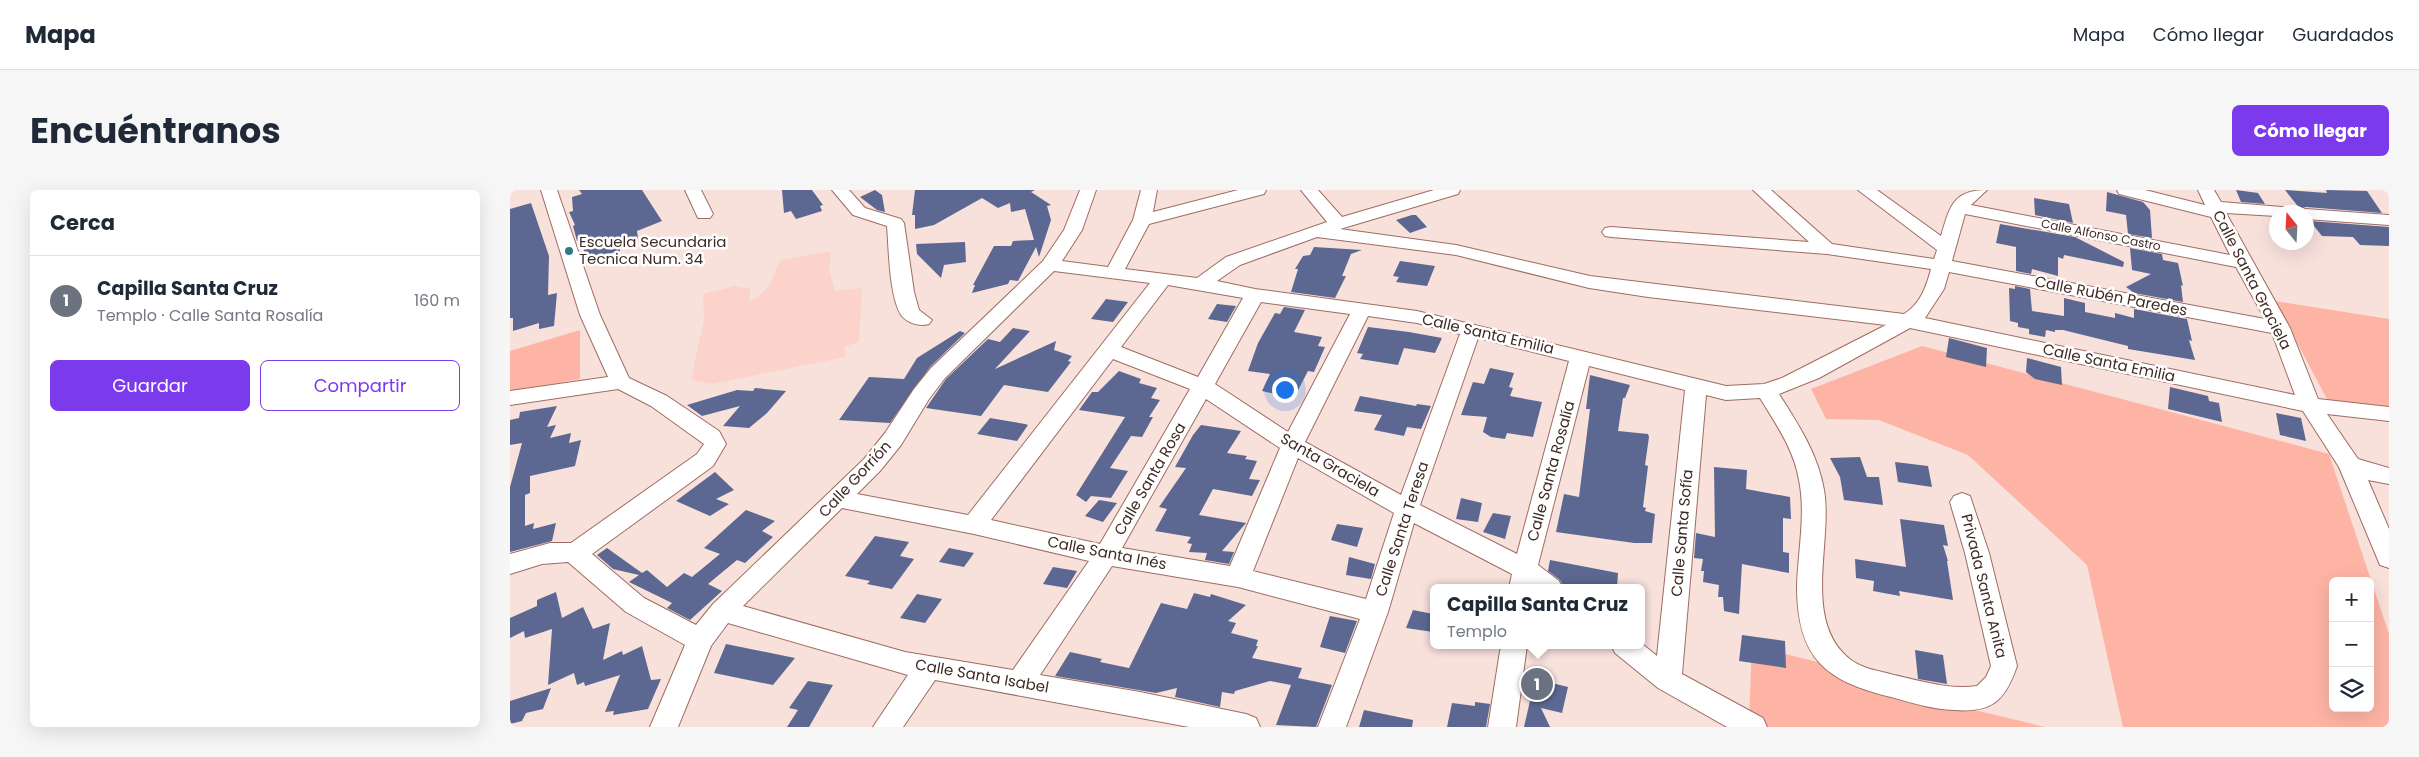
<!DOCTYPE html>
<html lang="es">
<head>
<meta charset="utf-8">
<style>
	body { margin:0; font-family:Poppins,sans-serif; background:#f6f6f7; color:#1f2937 }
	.controls { position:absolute; right:15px; bottom:15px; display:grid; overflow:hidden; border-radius:8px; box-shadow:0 5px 20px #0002 }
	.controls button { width:45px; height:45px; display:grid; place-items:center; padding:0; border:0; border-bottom:1px solid #e0e1e3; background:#fff; color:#1f2937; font:25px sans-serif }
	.compass { position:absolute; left:1759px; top:15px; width:45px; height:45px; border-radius:50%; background:#fff; box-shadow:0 5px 20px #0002; rotate:342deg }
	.you { position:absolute; left:774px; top:199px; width:18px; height:18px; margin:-12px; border:4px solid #fff; border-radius:50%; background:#1a73e8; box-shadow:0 0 0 8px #1a73e833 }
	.badge { display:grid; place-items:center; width:32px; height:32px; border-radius:50%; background:#7c3aed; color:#fff; font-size:16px; font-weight:700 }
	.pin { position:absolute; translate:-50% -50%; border:2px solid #fff; box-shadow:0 1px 5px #0006 }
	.popup { position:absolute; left:920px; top:394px; width:215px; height:65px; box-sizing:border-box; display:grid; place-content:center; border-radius:8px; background:#fff; filter:drop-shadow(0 1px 4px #0005); font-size:16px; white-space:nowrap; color:#747a83 }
	.popup b { font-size:19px; color:#1f2937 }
	.popup::after { content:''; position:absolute; left:50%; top:100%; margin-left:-10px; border:10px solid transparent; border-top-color:#fff }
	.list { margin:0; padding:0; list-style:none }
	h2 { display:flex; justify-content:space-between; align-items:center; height:65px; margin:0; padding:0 20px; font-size:21px }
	h2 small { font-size:16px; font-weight:400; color:#747a83 }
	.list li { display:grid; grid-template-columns:32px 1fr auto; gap:15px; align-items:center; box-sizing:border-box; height:90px; padding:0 20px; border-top:1px solid #e0e1e3 }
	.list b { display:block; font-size:19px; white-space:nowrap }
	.list p { margin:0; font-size:16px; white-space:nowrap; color:#747a83 }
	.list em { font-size:16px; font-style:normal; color:#747a83 }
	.actions { display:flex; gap:10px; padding:15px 20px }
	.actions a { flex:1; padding:11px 0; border:1px solid #7c3aed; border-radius:8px; text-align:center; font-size:18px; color:#7c3aed }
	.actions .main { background:#7c3aed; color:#fff }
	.icon { flex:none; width:28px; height:28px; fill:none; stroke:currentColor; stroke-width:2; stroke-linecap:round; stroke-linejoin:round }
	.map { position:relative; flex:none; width:1879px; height:537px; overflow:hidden; border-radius:8px }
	header { display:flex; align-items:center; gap:30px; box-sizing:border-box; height:70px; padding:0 25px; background:#fff; border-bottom:1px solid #e0e1e3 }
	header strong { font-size:24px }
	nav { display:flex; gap:28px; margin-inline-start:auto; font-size:18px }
	.intro { display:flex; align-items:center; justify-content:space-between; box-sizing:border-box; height:120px; padding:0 30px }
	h1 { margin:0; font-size:35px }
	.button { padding:12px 22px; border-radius:8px; background:#7c3aed; color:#fff; font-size:18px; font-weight:700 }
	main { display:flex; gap:30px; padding:0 30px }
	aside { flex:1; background:#fff; border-radius:8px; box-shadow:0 5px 20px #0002 }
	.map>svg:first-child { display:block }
	.built { fill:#fbd3cb }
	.green { fill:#fdb4a5; fill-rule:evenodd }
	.building { fill:#5c6892 }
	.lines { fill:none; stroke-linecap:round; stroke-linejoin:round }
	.minor-casing { stroke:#9f6c62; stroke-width:2 }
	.minor { fill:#fff; fill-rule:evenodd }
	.poi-dot { fill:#317784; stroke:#fff; stroke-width:2 }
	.labels { text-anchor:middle; stroke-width:5; stroke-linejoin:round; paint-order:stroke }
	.far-street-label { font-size:12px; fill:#3f2a25; stroke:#fff }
	.poi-label { font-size:15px; fill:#3f2a25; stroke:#fff; text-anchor:start }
	.street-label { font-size:15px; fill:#3f2a25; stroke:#fff }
</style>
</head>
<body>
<header>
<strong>Mapa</strong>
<nav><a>Mapa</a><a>Cómo llegar</a><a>Guardados</a></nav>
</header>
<div class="intro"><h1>Encuéntranos</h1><a class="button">Cómo llegar</a></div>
<main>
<aside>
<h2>Cerca<small></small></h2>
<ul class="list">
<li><span class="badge" style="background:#6b7280">1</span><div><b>Capilla Santa Cruz</b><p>Templo · Calle Santa Rosalía</p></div><em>160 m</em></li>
</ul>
<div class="actions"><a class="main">Guardar</a><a>Compartir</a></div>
</aside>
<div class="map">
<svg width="1879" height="537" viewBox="0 0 1879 537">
	<rect width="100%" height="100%" fill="#f8e0db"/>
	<path class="built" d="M 321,61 L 319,79 L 325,101 L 352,98 L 349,152 L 334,157 L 335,167 L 203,194 L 181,190 L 194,130 L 193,104 L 225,96 L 240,99 L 240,112 L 259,97 L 270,70 Z"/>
	<path class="green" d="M 1765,111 L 1879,129 L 1879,219 L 1818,211 Z
		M 70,140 L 70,189 L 0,202 L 0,161 Z
		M 1412,156 L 1819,264 L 1879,444 L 1879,537 L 1613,537 L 1577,375 L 1458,265 L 1369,230 L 1316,229 L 1301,199 ZM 1823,391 L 1860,391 L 1860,518 L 1823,518 Z
		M 1242,456 L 1320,475 L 1347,492 L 1535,537 L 1256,537 L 1239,530 Z"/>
	<path class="building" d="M 69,0 L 132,0 L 152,31 L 127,41 L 128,49 L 115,52 L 116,57 L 110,59 L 110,61 L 77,69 L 70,50 L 67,51 L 63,36 L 65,35 L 59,22 L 63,21 L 62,7 L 72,4 Z
		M 272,0 L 302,0 L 313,15 L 310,16 L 312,21 L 286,29 L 281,21 L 274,23 Z
		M 365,0 L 372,5 L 375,22 L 367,20 L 350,7 Z
		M 405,0 L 525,0 L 521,2 L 541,15 L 537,16 L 541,30 L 529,67 L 526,57 L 508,91 L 500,90 L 498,94 L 462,103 L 465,95 L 463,95 L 484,56 L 501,56 L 503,51 L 524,50 L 515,19 L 501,22 L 500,13 L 488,18 L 472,8 L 424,35 L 405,39 L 405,25 L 402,25 Z
		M 1726,0 L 1748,3 L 1755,14 L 1731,12 Z
		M 1775,0 L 1817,3 L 1816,0 L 1857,1 L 1872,23 L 1796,17 L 1790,19 Z
		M 1597,2 L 1633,12 L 1640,20 L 1642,48 L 1618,44 L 1616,25 L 1596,21 Z
		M 1524,8 L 1559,14 L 1563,33 L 1525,25 Z
		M 21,13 L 39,66 L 38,105 L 47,103 L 44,136 L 29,139 L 29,133 L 3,141 L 3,128 L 0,128 L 0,19 Z
		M 902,25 L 906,25 L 917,37 L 900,43 L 886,30 Z
		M 1800,31 L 1879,37 L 1879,56 L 1850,55 L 1843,47 L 1812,46 Z
		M 1490,34 L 1565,47 L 1614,72 L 1613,77 L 1554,65 L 1553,69 L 1548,67 L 1548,86 L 1522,79 L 1521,84 L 1506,81 L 1506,57 L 1486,53 Z
		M 455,52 L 456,72 L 434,75 L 431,88 L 407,64 L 406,54 Z
		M 804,57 L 852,60 L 841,64 L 832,86 L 836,86 L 825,108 L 781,102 L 788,79 L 785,79 L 793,66 L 800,65 Z
		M 1620,58 L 1652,64 L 1653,70 L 1668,73 L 1673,96 L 1671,95 L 1673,112 L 1624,103 L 1616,97 L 1641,84 L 1622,80 Z
		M 890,71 L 925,76 L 917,96 L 886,92 L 889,87 L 883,86 Z
		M 1505,96 L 1520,99 L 1522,121 L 1554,126 L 1554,108 L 1575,113 L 1575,122 L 1605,128 L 1605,123 L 1624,128 L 1624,119 L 1677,129 L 1682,151 L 1679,150 L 1685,170 L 1618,159 L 1618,156 L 1553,140 L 1545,140 L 1545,142 L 1536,140 L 1535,147 L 1519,144 L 1519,139 L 1508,137 L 1508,133 L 1500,131 L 1499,98 L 1505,99 Z
		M 596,109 L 618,112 L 603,132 L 581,129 Z
		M 707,114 L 726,116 L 717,132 L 698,129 Z
		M 774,117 L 795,120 L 784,142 L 812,147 L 808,156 L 815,157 L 804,182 L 798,181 L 784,208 L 752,201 L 760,184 L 738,181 L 748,153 L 765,123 L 770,124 Z
		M 858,137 L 899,142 L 932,148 L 925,163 L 894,158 L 888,175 L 850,169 L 853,164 L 847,163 Z
		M 503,138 L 520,141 L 485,179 L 546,151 L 544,160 L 562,166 L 558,171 L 561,172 L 538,202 L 494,195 L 471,226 L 416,218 L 436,189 L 478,149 L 490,152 Z
		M 450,141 L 455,143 L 420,177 L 380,233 L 329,230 L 359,187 L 394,189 L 407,168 Z
		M 1439,148 L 1477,158 L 1476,177 L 1436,167 Z
		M 1517,168 L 1551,177 L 1552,195 L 1525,189 L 1516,182 Z
		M 980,178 L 1004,183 L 999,197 L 1003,198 L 1000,206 L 1032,212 L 1023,247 L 997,243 L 995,249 L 981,247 L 973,242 L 977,227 L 951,225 L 963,192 L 974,194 Z
		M 609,181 L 631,189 L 629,193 L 647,198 L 641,208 L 650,210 L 639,227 L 643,227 L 632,247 L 621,246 L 600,278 L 618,281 L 601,308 L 581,306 L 576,312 L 566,305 L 615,227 L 569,220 L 582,202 L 588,202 Z
		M 1080,185 L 1120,195 L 1115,208 L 1113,208 L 1108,241 L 1138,244 L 1139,247 L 1135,275 L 1138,276 L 1133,317 L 1136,318 L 1135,321 L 1145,324 L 1142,353 L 1124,353 L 1046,342 L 1054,304 L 1069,307 L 1080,219 L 1076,219 Z
		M 1660,197 L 1698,206 L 1699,211 L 1709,213 L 1712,232 L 1658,219 Z
		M 245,198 L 276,201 L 257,223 L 239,238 L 213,236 L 230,216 L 192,226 L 177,215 L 227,200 L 243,201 Z
		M 850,206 L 906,216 L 907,214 L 921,216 L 911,239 L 897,237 L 894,246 L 864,240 L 872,225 L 844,221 Z
		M 47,216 L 37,237 L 46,235 L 40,248 L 61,243 L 59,253 L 71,250 L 65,276 L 20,286 L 20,303 L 15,305 L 15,336 L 24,333 L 23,339 L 46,333 L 42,351 L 0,362 L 0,297 L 12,253 L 0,255 L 0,230 L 9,228 L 10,222 Z
		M 1766,223 L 1791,228 L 1796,251 L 1770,245 Z
		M 480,228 L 515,234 L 518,235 L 507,251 L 467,244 Z
		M 691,235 L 731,241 L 717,263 L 737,266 L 735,269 L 747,271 L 739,289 L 750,290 L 742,306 L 703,299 L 689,325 L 736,333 L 712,361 L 724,362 L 719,374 L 695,370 L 697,363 L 679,362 L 682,354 L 677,353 L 681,347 L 645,341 L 657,319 L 649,317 L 676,278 L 665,277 L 683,245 Z
		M 1350,267 L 1357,287 L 1369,287 L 1373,315 L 1334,310 L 1330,287 L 1320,268 Z
		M 1385,272 L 1418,276 L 1422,297 L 1388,292 Z
		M 1204,277 L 1237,280 L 1236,299 L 1280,307 L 1281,329 L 1273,328 L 1273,362 L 1279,363 L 1279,383 L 1232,374 L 1229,424 L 1214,421 L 1213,407 L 1208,407 L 1209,395 L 1193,392 L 1194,381 L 1191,381 L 1193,369 L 1184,368 L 1186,343 L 1205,347 Z
		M 205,282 L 224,300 L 206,309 L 219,314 L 200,326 L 166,311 Z
		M 951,308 L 972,313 L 968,332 L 946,329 Z
		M 589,310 L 607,313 L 593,332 L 575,326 Z
		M 236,320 L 265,331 L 252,341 L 263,347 L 235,373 L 227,370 L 198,394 L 212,401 L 180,430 L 157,418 L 162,413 L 119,392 L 129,385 L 103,379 L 87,365 L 97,358 L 132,383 L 137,380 L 157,397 L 174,383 L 182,387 L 210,364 L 194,358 Z
		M 983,323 L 1001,326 L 995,349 L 973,342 Z
		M 1390,329 L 1434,335 L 1438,356 L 1433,355 L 1438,371 L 1437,371 L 1443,410 L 1389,401 L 1390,406 L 1363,401 L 1364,391 L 1346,388 L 1345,369 L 1396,377 Z
		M 827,334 L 853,338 L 847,357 L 821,350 Z
		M 365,346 L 399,352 L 390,366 L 404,369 L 382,399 L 357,394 L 360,391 L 335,386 Z
		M 439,358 L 464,363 L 454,377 L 429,372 Z
		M 839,367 L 865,374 L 861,389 L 836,385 Z
		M 1040,370 L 1108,383 L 1107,398 L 1054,398 L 1050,390 L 1038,381 Z
		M 543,377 L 567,381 L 557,398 L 533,394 Z
		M 46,402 L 52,428 L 73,417 L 83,439 L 100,433 L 93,470 L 112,461 L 113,465 L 132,456 L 141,490 L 151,489 L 138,519 L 103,525 L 104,521 L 95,522 L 110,485 L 75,496 L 74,492 L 67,495 L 64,483 L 38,495 L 42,439 L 15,448 L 14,441 L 0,448 L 0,428 L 27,416 L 27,410 Z
		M 684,403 L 700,407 L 701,404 L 736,415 L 718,431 L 726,433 L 721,443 L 748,450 L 746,456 L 748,456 L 742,468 L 792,478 L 788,488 L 822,495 L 806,537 L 766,535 L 781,495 L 760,491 L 725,501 L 724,504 L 712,502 L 710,517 L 665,507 L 667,498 L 646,503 L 545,486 L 560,462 L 592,469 L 590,472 L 619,478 L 651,413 L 677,419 Z
		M 407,404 L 432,409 L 415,433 L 390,428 Z
		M 903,420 L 923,424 L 923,442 L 896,438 Z
		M 820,426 L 847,431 L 835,463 L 810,457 Z
		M 1232,445 L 1275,451 L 1276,478 L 1229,471 Z
		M 216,454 L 285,468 L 263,495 L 204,483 Z
		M 1405,460 L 1433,465 L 1437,494 L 1408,489 Z
		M 1025,489 L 1058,497 L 1052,523 L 1031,518 L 1040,537 L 1014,537 Z
		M 298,491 L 323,495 L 299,537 L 277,537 L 288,520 L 279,518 Z
		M 41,498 L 33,519 L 16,523 L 12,531 L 0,534 L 0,511 Z
		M 965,512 L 980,514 L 976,537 L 937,537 L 942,513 L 965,516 Z
		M 854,520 L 903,530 L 902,537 L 849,537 Z"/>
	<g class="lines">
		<defs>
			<path id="minor" d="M 31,0 L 47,0 L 90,125 L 119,188 L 157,206 L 209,241 L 216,254 L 203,276 L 82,364 L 134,408 L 186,435 L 203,414 L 354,269 L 375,243 L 404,199 L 421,178 L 533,71 L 554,40 L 570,0 L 586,0 L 572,40 L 552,71 L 598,77 L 623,30 L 631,0 L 647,0 L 643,22 L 728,0 L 756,0 L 754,4 L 639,34 L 615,79 L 687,88 L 716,67 L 817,32 L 791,0 L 808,0 L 832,27 L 924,0 L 950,0 L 948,4 L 830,39 L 946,55 L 1080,86 L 1394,124 C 1410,114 1416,98 1421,79 L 1317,64 L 1101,47 L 1095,46 L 1092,42 L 1095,38 L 1101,37 L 1299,52 L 1243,0 L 1261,0 L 1322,54 L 1424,69 L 1427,60 L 1348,0 L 1367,0 L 1431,46 C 1440,16 1443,0 1477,0 L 1461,15 L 1720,65 L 1701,27 L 1609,4 L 1607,0 L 1635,0 L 1695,15 L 1688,0 L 1704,0 L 1711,12 L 1785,18 L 1787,22 L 1766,22 L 1766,26 L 1716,23 L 1780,138 L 1808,209 L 1879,217 L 1879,231 L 1817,224 L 1848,269 L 1879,278 L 1879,294 L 1858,290 L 1879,339 L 1879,378 L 1870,375 L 1829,277 L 1793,221 L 1400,138 L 1309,188 L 1269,204 C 1288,234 1308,264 1314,300 C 1323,352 1291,432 1341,470 C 1353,479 1370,481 1384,485 C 1411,491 1439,500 1467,496 L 1476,487 L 1481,476 L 1455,363 L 1440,312 L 1444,306 L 1452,303 L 1460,306 L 1479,363 L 1507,476 C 1495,511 1482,523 1444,520 C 1422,519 1402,513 1381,507 C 1315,491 1287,468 1287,396 C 1288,361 1296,324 1289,290 C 1284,260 1266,234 1250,208 L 1216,210 L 1196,205 L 1172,484 L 1253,528 L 1257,537 L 1217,537 L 1148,498 L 1105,463 L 1101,455 L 1131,455 L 1131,453 L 1147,466 L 1175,200 L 1079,176 L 1028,375 L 1049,391 L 1052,398 L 999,398 L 1002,384 L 904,333 L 878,422 L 836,537 L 808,537 L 850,429 L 728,397 L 602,376 L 530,485 L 630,502 L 736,524 L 746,528 L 750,537 L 679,537 L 425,490 L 393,537 L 363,537 L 398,485 L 218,433 L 201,456 L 168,537 L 140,537 L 175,455 L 116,422 L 58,372 L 32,374 L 0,384 L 0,364 L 40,353 L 61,353 L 187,264 L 194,254 L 141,216 L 108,199 L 0,215 L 0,201 L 98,187 L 70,125 ZM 1455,24 L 1726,77 L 1755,129 L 1442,71 ZM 807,47 L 946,65 L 1079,98 L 1138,107 L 1376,135 L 1272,188 L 1254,194 L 1216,196 L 907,121 L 745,99 L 707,91 L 730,75 ZM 544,81 L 640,93 L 458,325 L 347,304 L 370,281 L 391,255 L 419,209 L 435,188 ZM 1439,82 L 1762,143 L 1785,205 L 1415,128 L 1434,99 ZM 658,95 L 733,108 L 688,187 L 611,157 ZM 751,112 L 840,124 L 778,242 L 705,194 ZM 858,126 L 907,133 L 950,144 L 891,305 L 795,252 ZM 968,148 L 1059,171 L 1007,364 L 910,315 ZM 603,169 L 680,199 L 590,354 L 481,330 ZM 696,209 L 770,258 L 720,376 L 612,358 ZM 788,268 L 884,323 L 856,409 L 743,381 ZM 332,318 L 464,344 L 579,371 L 503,480 L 395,462 L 233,416 Z
				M 175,0 L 191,0 L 203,24 L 200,28 L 188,28 Z
				M 322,0 L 339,0 L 355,18 L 391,29 L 394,33 L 404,102 L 409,120 L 422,130 L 419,134 C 410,137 397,133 391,125 C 379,105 379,60 377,36 L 343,25 Z
				M 1796,19 L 1879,25 L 1879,35 L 1796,29 L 1796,22 L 1788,22 Z
				M 991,455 L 1017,455 L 1006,537 L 978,537 Z"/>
		</defs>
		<use href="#minor" class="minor-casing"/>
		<use href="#minor" class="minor"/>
	</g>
	<circle class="poi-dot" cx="59" cy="61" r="5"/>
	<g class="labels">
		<g class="far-street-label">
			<text transform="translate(1591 45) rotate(11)" y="4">Calle Alfonso Castro</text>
		</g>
		<g class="poi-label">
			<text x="69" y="57">Escuela Secundaria<tspan x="69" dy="17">Tecnica Num. 34</tspan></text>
		</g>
		<g class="street-label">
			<text transform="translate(1742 90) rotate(63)" y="5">Calle Santa Graciela</text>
			<text transform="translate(1601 106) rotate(11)" y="5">Calle Rubén Paredes</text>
			<text transform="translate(978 144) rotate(13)" y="5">Calle Santa Emilia</text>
			<text transform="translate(1599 173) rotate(12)" y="5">Calle Santa Emilia</text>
			<text transform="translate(820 275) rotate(30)" y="5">Santa Graciela</text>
			<text transform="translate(1041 281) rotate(-75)" y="5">Calle Santa Rosalía</text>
			<text transform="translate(345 289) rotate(-47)" y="5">Calle Gorrión</text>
			<text transform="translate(640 289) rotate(-60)" y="5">Calle Santa Rosa</text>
			<text transform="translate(892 339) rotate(-72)" y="5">Calle Santa Teresa</text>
			<text transform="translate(1172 343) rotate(-85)" y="5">Calle Santa Sofía</text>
			<text transform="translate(597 363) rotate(11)" y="5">Calle Santa Inés</text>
			<text transform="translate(1474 396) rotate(76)" y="5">Privada Santa Anita</text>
			<text transform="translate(472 486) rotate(10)" y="5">Calle Santa Isabel</text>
		</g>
	</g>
</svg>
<div class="controls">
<button>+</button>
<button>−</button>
<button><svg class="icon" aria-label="layers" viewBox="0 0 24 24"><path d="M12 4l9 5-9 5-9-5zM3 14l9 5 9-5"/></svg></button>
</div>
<svg class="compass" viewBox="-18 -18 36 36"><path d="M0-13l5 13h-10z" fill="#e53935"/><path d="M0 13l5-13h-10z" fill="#747a83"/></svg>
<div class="you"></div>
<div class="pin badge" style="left:1027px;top:494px;background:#6b7280">1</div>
<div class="popup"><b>Capilla Santa Cruz</b>Templo</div>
</div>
</main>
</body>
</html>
